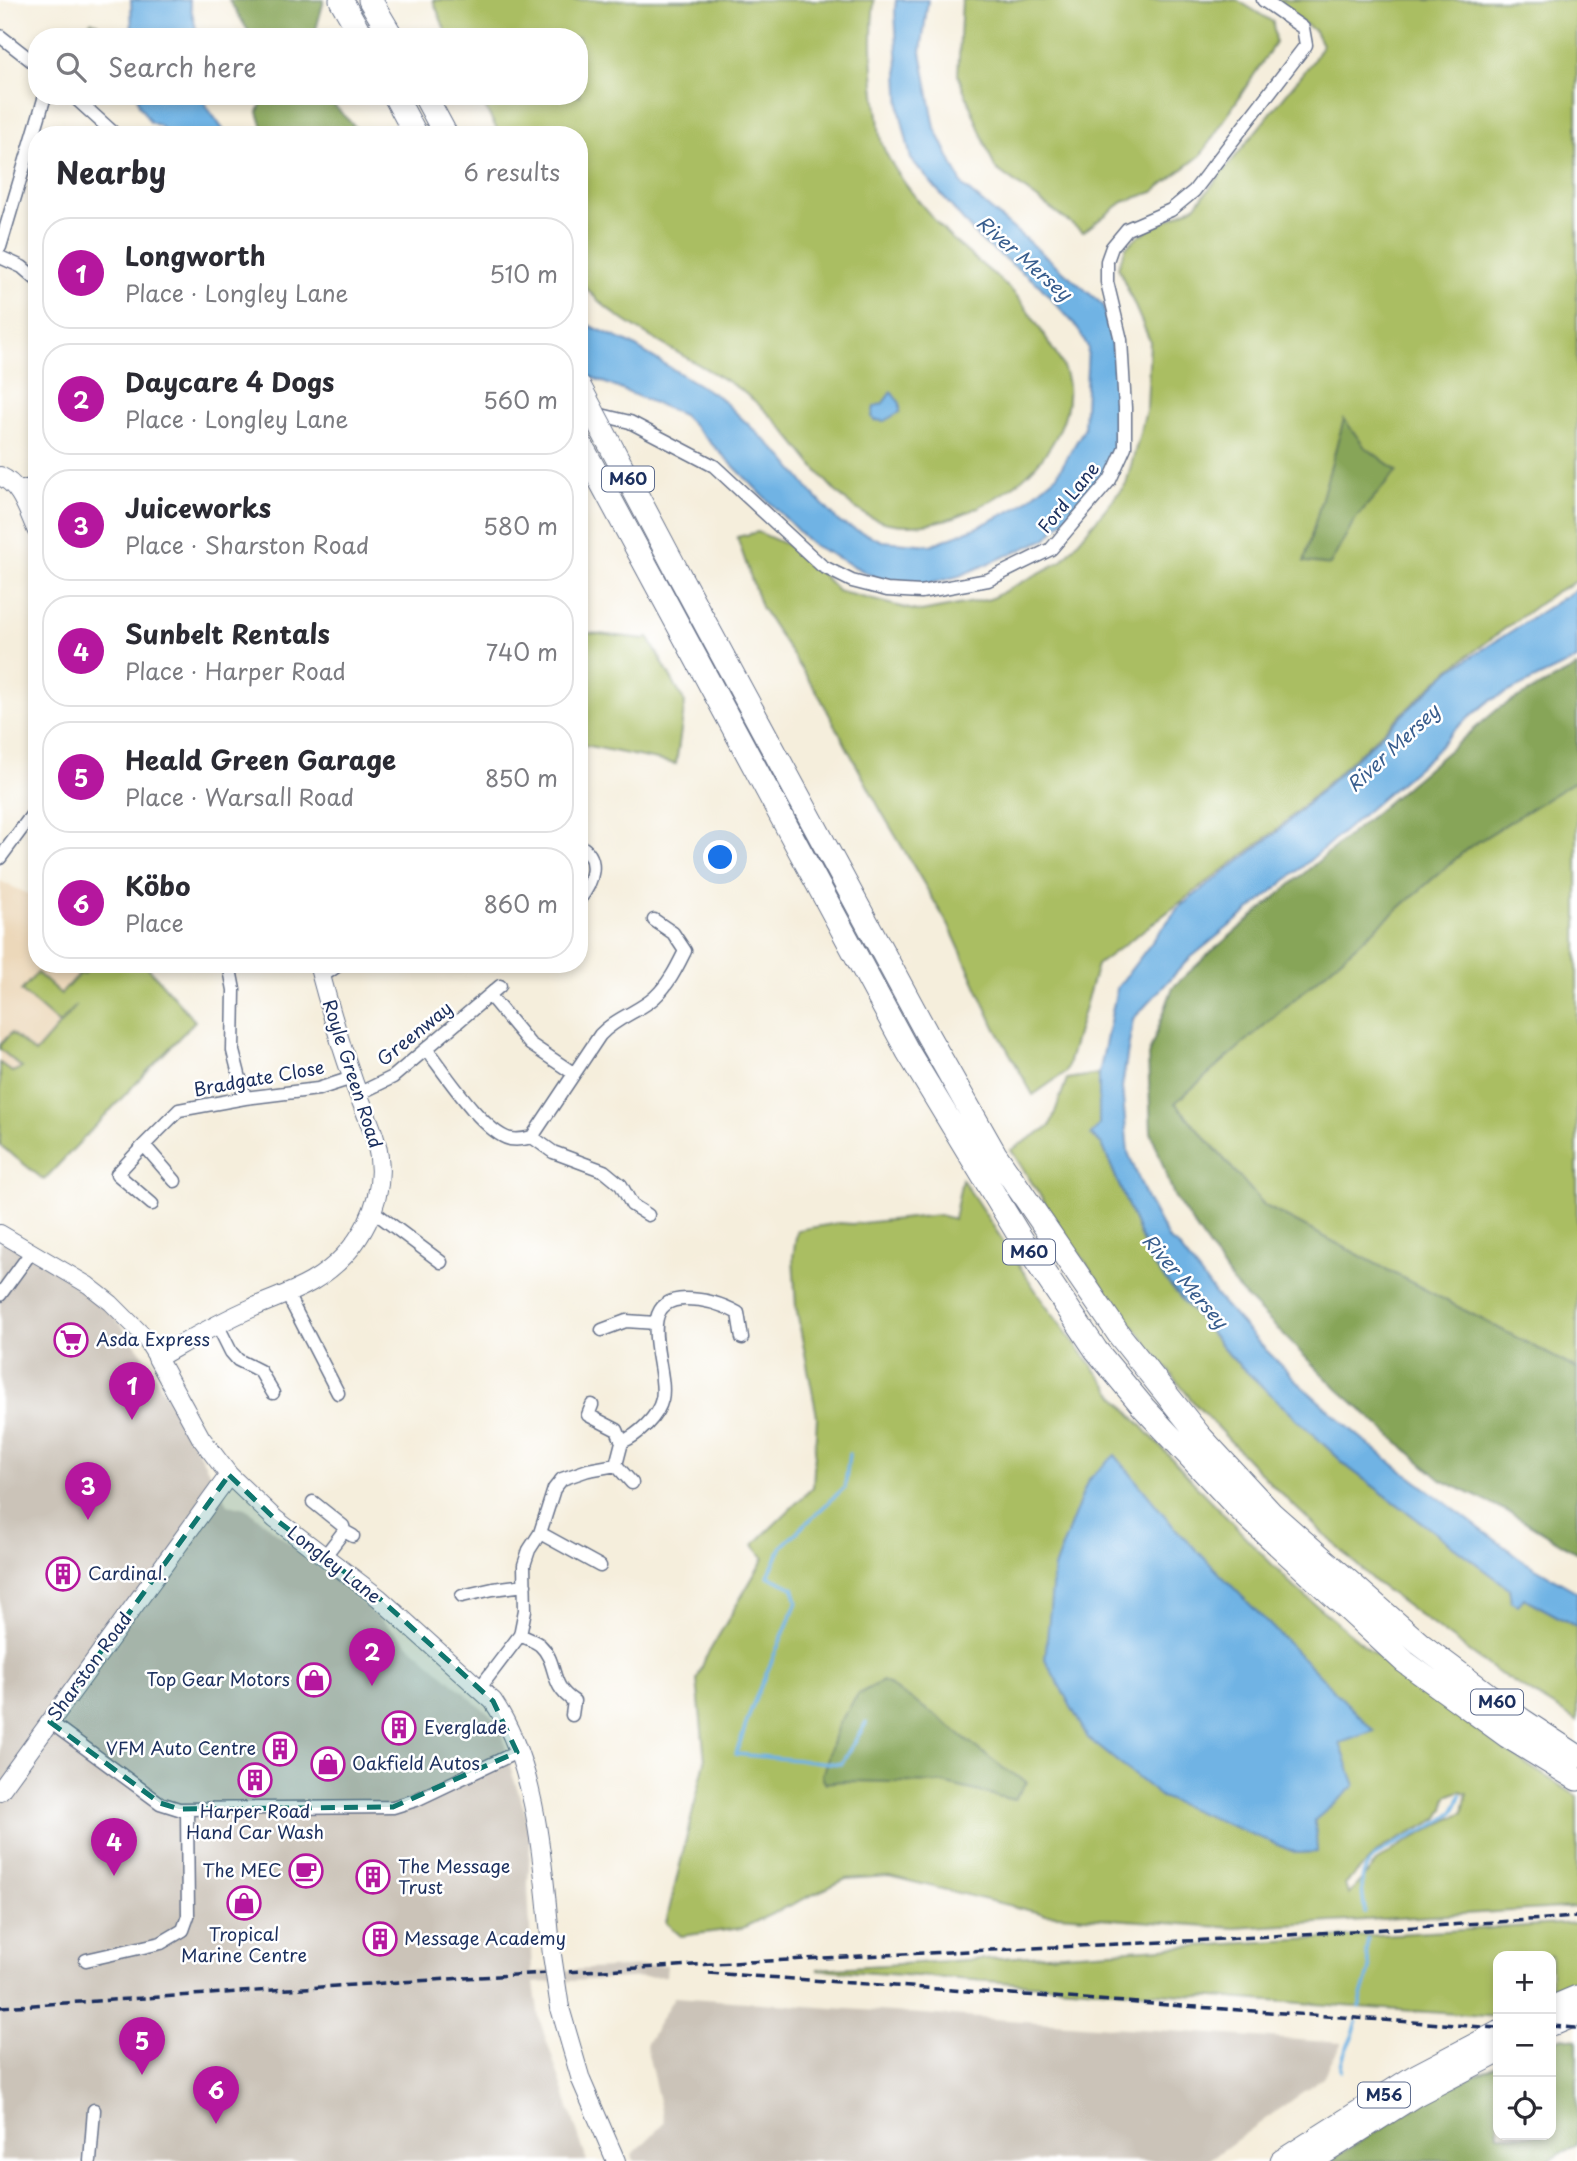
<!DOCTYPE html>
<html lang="en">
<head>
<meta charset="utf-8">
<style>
	body { margin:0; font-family:"Playpen Sans",sans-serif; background:#f7f7f7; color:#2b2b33 }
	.controls { position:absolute; right:21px; bottom:21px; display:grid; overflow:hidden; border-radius:14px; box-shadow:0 4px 10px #0003 }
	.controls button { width:63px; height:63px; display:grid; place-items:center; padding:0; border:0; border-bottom:2px solid #e1e1e2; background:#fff; color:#2b2b33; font:35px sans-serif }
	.you { position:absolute; left:721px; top:858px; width:24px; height:24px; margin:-18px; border:5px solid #fff; border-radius:50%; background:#1a73e8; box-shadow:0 0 0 10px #1a73e833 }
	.badge { display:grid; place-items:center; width:46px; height:46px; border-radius:50%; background:#b5179e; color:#fff; font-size:23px; font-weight:700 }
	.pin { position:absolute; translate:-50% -58px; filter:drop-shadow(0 2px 4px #0008) }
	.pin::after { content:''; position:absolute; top:37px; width:24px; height:21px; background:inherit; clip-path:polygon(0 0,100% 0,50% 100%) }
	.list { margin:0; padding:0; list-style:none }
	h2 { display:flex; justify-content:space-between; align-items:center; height:91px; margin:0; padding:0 28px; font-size:30px }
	h2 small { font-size:23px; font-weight:400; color:#7c7c81 }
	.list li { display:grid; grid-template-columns:46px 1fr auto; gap:21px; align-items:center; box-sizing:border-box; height:112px; margin:0 14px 14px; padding:0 14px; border:2px solid #e1e1e2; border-radius:28px }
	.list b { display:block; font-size:26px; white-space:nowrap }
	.list p { margin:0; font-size:23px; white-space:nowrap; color:#7c7c81 }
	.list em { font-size:23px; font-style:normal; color:#7c7c81 }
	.icon { flex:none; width:38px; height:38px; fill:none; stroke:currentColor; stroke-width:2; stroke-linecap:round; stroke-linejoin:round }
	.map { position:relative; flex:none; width:1577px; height:2161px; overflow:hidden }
	.search { position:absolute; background:#fff; box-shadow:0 4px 10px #0003; left:28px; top:28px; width:560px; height:77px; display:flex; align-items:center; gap:18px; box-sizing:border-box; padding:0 24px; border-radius:28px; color:#7c7c81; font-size:26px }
	.panel { position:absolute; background:#fff; box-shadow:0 4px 10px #0003; left:28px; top:126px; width:560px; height:847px; border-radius:28px }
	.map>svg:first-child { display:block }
	.built { fill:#ecd8ba }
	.industrial { fill:#cbc3b8 }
	.green { fill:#aabe62; stroke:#627660; stroke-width:2; fill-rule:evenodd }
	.forest { fill:#87a558; stroke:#516a5b; stroke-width:2 }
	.water { fill:#6fb3e4; stroke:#4571a1; stroke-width:2 }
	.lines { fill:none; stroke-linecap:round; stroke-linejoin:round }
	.stream { stroke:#6fb3e4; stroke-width:3.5 }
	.minor-casing { stroke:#67728a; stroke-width:15 }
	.tertiary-casing { stroke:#67728a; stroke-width:18 }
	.secondary-casing { stroke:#67728a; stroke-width:20 }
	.motorway-casing { stroke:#67728a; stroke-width:25 }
	.minor { stroke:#fff; stroke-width:12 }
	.tertiary { stroke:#fff; stroke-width:16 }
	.secondary { stroke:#fff; stroke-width:18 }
	.motorway { stroke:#fff; stroke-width:23 }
	.rail { stroke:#1b2f5e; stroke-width:3.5; stroke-dasharray:10 5; stroke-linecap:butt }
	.secondary-bridge-casing { stroke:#67728a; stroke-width:20; stroke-linecap:butt }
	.motorway-bridge-casing { stroke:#67728a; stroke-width:25; stroke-linecap:butt }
	.secondary-bridge { stroke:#fff; stroke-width:18 }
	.motorway-bridge { stroke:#fff; stroke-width:23 }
	.marked { fill:#0f766e; fill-opacity:0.2; stroke:#0f766e; stroke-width:5; stroke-dasharray:14 9; stroke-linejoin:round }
	.labels { text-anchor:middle; stroke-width:5; stroke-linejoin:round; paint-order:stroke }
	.shield { fill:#fff; stroke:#5f6d8e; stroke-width:2 }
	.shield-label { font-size:16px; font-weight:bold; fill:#1b2f5e }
	.street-label { font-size:18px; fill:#1b2f5e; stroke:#fff }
	.poi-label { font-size:18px; fill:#1b2f5e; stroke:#fff; text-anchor:start }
	.water-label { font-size:19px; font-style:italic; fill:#385d8d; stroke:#fff }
</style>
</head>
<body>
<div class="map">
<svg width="1577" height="2161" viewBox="0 0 1577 2161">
	<rect width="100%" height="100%" fill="#fff"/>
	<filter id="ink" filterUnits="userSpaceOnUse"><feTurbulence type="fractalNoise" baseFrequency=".0143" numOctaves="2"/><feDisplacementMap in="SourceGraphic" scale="14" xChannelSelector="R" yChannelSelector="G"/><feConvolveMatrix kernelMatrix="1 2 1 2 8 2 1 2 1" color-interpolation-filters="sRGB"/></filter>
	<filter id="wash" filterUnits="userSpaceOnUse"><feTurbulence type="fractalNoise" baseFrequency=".00686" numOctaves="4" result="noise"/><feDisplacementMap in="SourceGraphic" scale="28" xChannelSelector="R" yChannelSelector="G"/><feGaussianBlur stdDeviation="1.57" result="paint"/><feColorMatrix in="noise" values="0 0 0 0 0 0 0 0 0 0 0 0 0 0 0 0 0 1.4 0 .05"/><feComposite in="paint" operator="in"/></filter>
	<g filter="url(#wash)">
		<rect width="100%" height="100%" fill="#f5eedc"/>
		<path class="built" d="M 0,881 L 37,898 L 37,964 L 145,964 L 195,1021 L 44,1180 L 0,1145 Z"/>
		<path class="industrial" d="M 0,1234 L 104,1303 L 142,1353 L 228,1504 L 246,1508 L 348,1591 L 500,1724 L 511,1770 L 531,1829 L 528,1886 L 532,1972 L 667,1965 L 666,1976 L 534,1983 L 539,2018 L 587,2161 L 0,2161 Z
			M 674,1997 L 1155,2030 L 1342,2043 L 1323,2077 L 1208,2161 L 634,2161 L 632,2155 L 664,2123 L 646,2045 Z"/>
		<path class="green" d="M 433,0 L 874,0 C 870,39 872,78 878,116 C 879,125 879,136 882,144 C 892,171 927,212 947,234 C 968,255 993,272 1014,293 C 1026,306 1036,323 1046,338 C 1051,348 1059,357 1063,367 C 1081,410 1049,457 1017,483 C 982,510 932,532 888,523 C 844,514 814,465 786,432 C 773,417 758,403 742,391 C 701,361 601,320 579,277 L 579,135 L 500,135 L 479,96 L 579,96 L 579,37 L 448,37 Z
			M 962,0 L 1237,0 L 1273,22 L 1275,43 L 1201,155 L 1153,192 L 1123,202 L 1083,232 L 995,168 L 958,75 Z
			M 1270,0 L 1577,0 L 1577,581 L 1555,592 L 1450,669 L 1278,829 L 1097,965 L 1066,1072 L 1033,1095 L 995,1027 L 950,928 L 881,811 L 820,697 L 761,607 L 737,537 L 758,532 L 799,550 L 838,591 L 921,612 L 990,599 L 1062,561 L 1126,484 L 1147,407 L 1150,341 L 1118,267 L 1126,247 L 1138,236 L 1196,205 L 1313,61 L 1322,45 L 1315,31 Z
			M 91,21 L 98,24 L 101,37 L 79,37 Z
			M 579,632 L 646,639 L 648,637 L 685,703 L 676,764 L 579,744 Z
			M 1577,780 L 1577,1369 L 1265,1206 L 1175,1103 L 1468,848 Z
			M 93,964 L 145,964 L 195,1021 L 44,1180 L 0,1145 L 0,1063 L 12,1072 L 22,1068 L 0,1049 L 0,1045 L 11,1033 L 35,1053 L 76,1006 L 59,1024 L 21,991 L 37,973 L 61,994 L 80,973 L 83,975 Z
			M 1099,1074 L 1099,1125 L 1091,1135 L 1102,1144 L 1152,1264 L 1232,1358 L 1349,1468 L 1509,1588 L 1511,1601 L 1524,1598 L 1577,1627 L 1577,1721 L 1494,1670 L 1375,1582 L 1275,1488 L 1195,1404 L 1114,1302 L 1061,1228 L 1011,1150 L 1050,1126 L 1067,1079 Z
			M 962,1179 L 1046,1306 L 1120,1402 L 1204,1494 L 1293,1586 L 1393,1669 L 1501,1748 L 1577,1796 L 1577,1907 L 1235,1928 L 1044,1914 L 889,1876 L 846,1879 L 742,1928 L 681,1936 L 666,1923 L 705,1761 L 697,1680 L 705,1659 L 764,1558 L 753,1545 L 813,1487 L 817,1416 L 796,1307 L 793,1257 L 797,1230 L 839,1223 L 852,1224 L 939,1215 L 954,1219 ZM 1460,1791 L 1467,1793 L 1463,1812 L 1399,1846 L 1376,1863 L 1348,1895 L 1345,1884 L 1382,1848 L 1438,1819 L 1444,1809 L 1447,1796 Z
			M 1577,1923 L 1577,1984 L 1551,1994 L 1551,1956 L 1498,1956 L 1498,2017 L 817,1969 Z"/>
		<path class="forest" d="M 229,0 L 324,0 L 314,37 L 252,37 Z
			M 264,96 L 325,96 L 363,135 L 265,135 L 258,112 Z
			M 1344,419 L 1364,446 L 1397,471 L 1355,519 L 1330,565 L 1304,562 Z
			M 1577,667 L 1577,780 L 1468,848 L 1175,1103 L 1265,1206 L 1577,1369 L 1577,1553 L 1511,1513 L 1441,1480 L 1331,1383 L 1236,1287 L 1174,1196 L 1151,1132 L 1148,1056 L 1173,987 L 1210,953 L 1499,708 Z
			M 883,1681 L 935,1715 L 1003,1768 L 1027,1782 L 1014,1800 L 942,1783 L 844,1781 L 825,1783 L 822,1776 L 838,1725 L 858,1694 Z
			M 1562,2037 L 1577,2039 L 1577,2144 L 1549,2161 L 1329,2161 L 1438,2093 L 1498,2064 L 1498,2135 L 1551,2135 L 1551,2042 Z"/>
		<path class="water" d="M 131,0 L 189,0 L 198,37 L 132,37 Z
			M 896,0 L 928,0 L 921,52 L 935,128 L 963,186 L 1103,305 L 1122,396 L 1116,446 L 1103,477 L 1046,539 L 959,576 L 920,586 L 882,581 L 811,544 L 683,415 L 579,372 L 579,321 L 629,343 L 719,397 L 784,458 L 812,493 L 840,523 L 882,541 L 931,545 L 978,527 L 1019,507 L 1057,475 L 1084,429 L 1088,347 L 1077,327 L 1039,285 L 979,239 L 911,159 L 900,111 L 895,10 Z
			M 137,96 L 203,96 L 207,107 L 227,135 L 170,135 L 160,126 L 150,122 L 139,105 Z
			M 891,392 L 900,403 L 900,412 L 884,421 L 874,420 L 872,416 L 874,407 L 883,403 Z
			M 1577,589 L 1577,659 L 1489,701 L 1454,730 L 1431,756 L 1295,873 L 1189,959 L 1133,1019 L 1122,1087 L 1128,1152 L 1147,1199 L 1169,1240 L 1178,1246 L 1220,1300 L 1259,1343 L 1304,1388 L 1355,1433 L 1397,1467 L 1525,1562 L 1577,1592 L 1577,1627 L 1524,1598 L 1518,1605 L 1511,1601 L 1509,1588 L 1349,1468 L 1232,1358 L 1152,1264 L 1102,1144 L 1091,1135 L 1099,1125 L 1099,1074 L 1117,988 L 1178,908 L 1276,833 L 1451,670 Z
			M 1115,1455 L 1174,1527 L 1374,1731 L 1340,1743 L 1355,1786 L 1315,1820 L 1317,1852 L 1297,1853 L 1161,1797 L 1088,1738 L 1045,1659 L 1054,1568 L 1088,1480 Z"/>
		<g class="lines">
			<path class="stream" d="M 849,1454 L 845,1487 L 782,1546 L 768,1576 L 793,1588 L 797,1602 L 752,1707 L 736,1754 L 841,1764 L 866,1723
				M 1365,1913 C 1364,1902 1360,1885 1363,1875 C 1372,1844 1430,1834 1451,1814 C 1456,1809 1459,1801 1461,1795
				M 1359,2007 L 1370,1969 L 1366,1951 L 1368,1939
				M 1341,2071 C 1340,2054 1354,2039 1357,2022"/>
		</g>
	</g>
	<g filter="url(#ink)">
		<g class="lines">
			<defs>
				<path id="minor" d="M 0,36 L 37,65
					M 73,96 L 116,135
					M 0,247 L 45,96
					M 0,257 L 22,267 L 37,280
					M 593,413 L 630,422 L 714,466 L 822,566 L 852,581 L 887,590 L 921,592 L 988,580 L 1051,549 L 1110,480 L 1125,447 L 1125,408 L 1121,340 L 1107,282 L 1107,261 L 1112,247 L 1127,229 L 1171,210 L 1194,191 L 1306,45 L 1303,28 L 1263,0
					M 36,442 L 37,441
					M 18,488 L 37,484
					M 579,845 C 602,858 592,884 579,900
					M 0,858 L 37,808
					M 229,964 L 234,990 L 233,1051 L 245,1098
					M 321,977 L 340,964
					M 490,996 L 530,1044 L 573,1073
					M 427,1050 C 444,1072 483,1132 510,1139 C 517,1140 525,1139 532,1137 L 600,1035 C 618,1016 639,1012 655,997 C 669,984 677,967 685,951 L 673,933 L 654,920
					M 358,1094 L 393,1077 L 500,986
					M 532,1137 L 553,1152 L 604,1171 L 621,1185 L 632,1205 L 648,1215
					M 144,1145 L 179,1110 L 245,1098 L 318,1089 L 352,1078
					M 152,1204 L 117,1174 L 144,1145 L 175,1181
					M 373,1211 L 441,1262
					M 287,1294 L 338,1393
					M 0,1295 L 32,1251
					M 217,1324 L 231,1352 L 238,1360 L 260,1371 L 273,1393
					M 602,1330 L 626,1321 L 656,1323
					M 592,1405 L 588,1415 L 617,1430 L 622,1442
					M 616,1465 L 632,1483
					M 313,1502 L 343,1526 L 344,1531
					M 540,1533 L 600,1566
					M 324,1557 L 344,1531 L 353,1536
					M 462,1596 L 493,1589 L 525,1585
					M 520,1635 C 526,1638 535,1641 540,1645 C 559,1663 548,1685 574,1701 L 572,1715
					M 479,1689 L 520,1635 L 525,1610 L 524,1565 L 529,1550 L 540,1533 L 554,1489 L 562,1479 L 588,1470 L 616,1465 L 622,1442 C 638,1435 658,1417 662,1399 C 669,1370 631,1299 686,1299 C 704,1299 722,1304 738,1313 L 742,1338
					M 50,1722 L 160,1803 L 179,1809 L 393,1807 L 416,1800 L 517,1752
					M 86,1960 L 161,1943 L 183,1930 L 188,1916 L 187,1810
					M 90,2161 L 94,2110"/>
				<path id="tertiary" d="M 0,1233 L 88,1285 L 111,1303 L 142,1334 L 157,1358"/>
				<path id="secondary" d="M 0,476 C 22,486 27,510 37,531
					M 318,964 C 328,1002 339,1040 352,1077 C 359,1099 370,1120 376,1142 C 391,1198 359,1254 311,1282 C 292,1293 272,1299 252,1308 C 219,1322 189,1340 157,1358 L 201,1438 L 229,1475 L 275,1519 L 379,1598 L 493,1701 C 540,1770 543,1874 552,1955
					M 0,1791 L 229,1475
					M 560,2008 L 581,2080 L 616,2161"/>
				<path id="motorway" d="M 341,0 L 362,37
					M 370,0 L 392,37
					M 395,96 L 416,135
					M 425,96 L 446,135
					M 579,441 L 908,1052 L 1020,1237 L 1096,1350 L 1144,1408 L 1236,1506 L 1405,1662 L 1507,1736 L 1577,1779
					M 677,571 L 928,1036 L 995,1154 L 1120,1336 L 1200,1436 L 1272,1514 L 1420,1644 L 1522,1720 L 1577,1756
					M 1551,2008 L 1577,1997
					M 1551,2025 L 1577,2014
					M 1282,2161 L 1414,2077 L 1498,2033
					M 1311,2161 L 1415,2095 L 1498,2052"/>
			</defs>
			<use href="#minor" class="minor-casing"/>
			<use href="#tertiary" class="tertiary-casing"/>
			<use href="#secondary" class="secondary-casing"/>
			<use href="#motorway" class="motorway-casing"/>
			<use href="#minor" class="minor"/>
			<use href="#tertiary" class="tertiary"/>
			<use href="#secondary" class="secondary"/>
			<use href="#motorway" class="motorway"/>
			<path class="rail" d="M 709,1973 L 1498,2028
				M 0,2007 L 529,1974 L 861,1956 L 1207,1940 L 1577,1917
				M 1551,2026 L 1577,2028"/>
			<defs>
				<path id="secondary-bridge" d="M 552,1955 L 560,2008"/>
				<path id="motorway-bridge" d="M 579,386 L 677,571"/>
			</defs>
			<use href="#secondary-bridge" class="secondary-bridge-casing"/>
			<use href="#motorway-bridge" class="motorway-bridge-casing"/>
			<use href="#secondary-bridge" class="secondary-bridge"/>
			<use href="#motorway-bridge" class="motorway-bridge"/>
		</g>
	</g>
	<path class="marked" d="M 229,1475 L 275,1519 L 379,1598 L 493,1701 L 517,1752 L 393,1807 L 179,1809 L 160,1803 L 50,1722 Z"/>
	<defs>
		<symbol id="supermarket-ring" viewBox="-11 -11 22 22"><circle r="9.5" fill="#fff" stroke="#b5179e" stroke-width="1.5"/><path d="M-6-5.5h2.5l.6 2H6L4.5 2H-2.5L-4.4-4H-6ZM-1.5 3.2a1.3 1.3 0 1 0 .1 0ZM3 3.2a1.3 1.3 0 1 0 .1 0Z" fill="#b5179e"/></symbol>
		<symbol id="building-ring" viewBox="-11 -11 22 22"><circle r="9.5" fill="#fff" stroke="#b5179e" stroke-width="1.5"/><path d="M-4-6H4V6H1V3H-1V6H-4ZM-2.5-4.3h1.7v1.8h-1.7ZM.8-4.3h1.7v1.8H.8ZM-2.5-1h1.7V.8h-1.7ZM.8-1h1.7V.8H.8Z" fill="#b5179e"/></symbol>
		<symbol id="shop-ring" viewBox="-11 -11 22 22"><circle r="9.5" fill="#fff" stroke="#b5179e" stroke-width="1.5"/><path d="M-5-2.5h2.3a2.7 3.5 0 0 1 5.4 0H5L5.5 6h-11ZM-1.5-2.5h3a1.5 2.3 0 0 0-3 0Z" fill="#b5179e"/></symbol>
		<symbol id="cafe-ring" viewBox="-11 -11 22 22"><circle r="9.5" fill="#fff" stroke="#b5179e" stroke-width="1.5"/><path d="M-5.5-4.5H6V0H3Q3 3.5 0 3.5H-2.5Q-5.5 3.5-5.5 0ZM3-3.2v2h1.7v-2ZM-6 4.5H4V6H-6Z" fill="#b5179e"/></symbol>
	</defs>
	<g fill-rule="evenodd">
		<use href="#supermarket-ring" x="52" y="1321" width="38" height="38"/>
		<use href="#building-ring" x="44" y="1555" width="38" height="38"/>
		<use href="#shop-ring" x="295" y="1661" width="38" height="38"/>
		<use href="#building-ring" x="380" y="1709" width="38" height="38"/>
		<use href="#building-ring" x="261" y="1730" width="38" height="38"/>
		<use href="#shop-ring" x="309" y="1745" width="38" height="38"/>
		<use href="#building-ring" x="236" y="1761" width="38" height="38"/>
		<use href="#cafe-ring" x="287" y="1852" width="38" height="38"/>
		<use href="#building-ring" x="354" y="1858" width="38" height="38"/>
		<use href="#shop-ring" x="225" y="1884" width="38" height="38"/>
		<use href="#building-ring" x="361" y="1920" width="38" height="38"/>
	</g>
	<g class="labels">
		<g class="shield">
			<rect x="602" y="466.5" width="52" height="25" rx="5"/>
			<rect x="1003" y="1239.5" width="52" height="25" rx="5"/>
			<rect x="1471" y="1689.5" width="52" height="25" rx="5"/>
			<rect x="1358" y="2082.5" width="52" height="25" rx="5"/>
		</g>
		<g class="shield-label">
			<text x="628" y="485">M60</text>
			<text x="1029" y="1258">M60</text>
			<text x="1497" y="1708">M60</text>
			<text x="1384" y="2101">M56</text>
		</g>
		<g class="street-label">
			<text transform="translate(1069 498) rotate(-51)" y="6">Ford Lane</text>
			<text transform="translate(415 1034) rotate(-39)" y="6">Greenway</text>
			<text transform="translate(352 1074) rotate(72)" y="6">Royle Green Road</text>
			<text transform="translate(259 1079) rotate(-10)" y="6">Bradgate Close</text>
			<text transform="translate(334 1565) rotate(38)" y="6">Longley Lane</text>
			<text transform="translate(90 1667) rotate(-54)" y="6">Sharston Road</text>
		</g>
		<g class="poi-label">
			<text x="96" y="1346">Asda Express</text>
			<text x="88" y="1580">Cardinal.</text>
			<text x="290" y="1686" text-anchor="end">Top Gear Motors</text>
			<text x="424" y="1734">Everglade</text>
			<text x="256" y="1755" text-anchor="end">VFM Auto Centre</text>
			<text x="352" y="1770">Oakfield Autos</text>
			<text x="255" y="1818" text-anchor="middle">Harper Road<tspan x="255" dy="21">Hand Car Wash</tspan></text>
			<text x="398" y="1873">The Message<tspan x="398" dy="21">Trust</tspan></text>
			<text x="282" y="1877" text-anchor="end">The MEC</text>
			<text x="244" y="1941" text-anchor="middle">Tropical<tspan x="244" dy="21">Marine Centre</tspan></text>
			<text x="404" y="1945">Message Academy</text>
		</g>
		<g class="water-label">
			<text transform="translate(1024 258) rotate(41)" y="7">River Mersey</text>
			<text transform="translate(1393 748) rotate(-43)" y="7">River Mersey</text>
			<text transform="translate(1185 1281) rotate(49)" y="7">River Mersey</text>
		</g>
	</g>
</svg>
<div class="controls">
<button>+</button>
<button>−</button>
<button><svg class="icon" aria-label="locate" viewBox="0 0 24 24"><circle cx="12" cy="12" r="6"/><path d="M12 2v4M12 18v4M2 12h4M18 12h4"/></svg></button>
</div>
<div class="you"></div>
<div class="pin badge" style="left:132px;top:1420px">1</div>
<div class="pin badge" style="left:372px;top:1686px">2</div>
<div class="pin badge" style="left:88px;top:1520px">3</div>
<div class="pin badge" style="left:114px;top:1876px">4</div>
<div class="pin badge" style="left:142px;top:2075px">5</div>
<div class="pin badge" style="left:216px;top:2124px">6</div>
<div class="search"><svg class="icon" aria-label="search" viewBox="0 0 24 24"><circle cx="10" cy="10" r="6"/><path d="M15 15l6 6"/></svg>Search here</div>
<section class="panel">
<h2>Nearby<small>6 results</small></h2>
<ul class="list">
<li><span class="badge">1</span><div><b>Longworth</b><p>Place · Longley Lane</p></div><em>510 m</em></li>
<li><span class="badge">2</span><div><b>Daycare 4 Dogs</b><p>Place · Longley Lane</p></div><em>560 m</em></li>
<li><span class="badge">3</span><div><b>Juiceworks</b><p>Place · Sharston Road</p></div><em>580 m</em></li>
<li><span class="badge">4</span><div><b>Sunbelt Rentals</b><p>Place · Harper Road</p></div><em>740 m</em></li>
<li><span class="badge">5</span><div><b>Heald Green Garage</b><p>Place · Warsall Road</p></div><em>850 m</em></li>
<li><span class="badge">6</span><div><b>Köbo</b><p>Place</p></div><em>860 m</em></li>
</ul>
</section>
</div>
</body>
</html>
